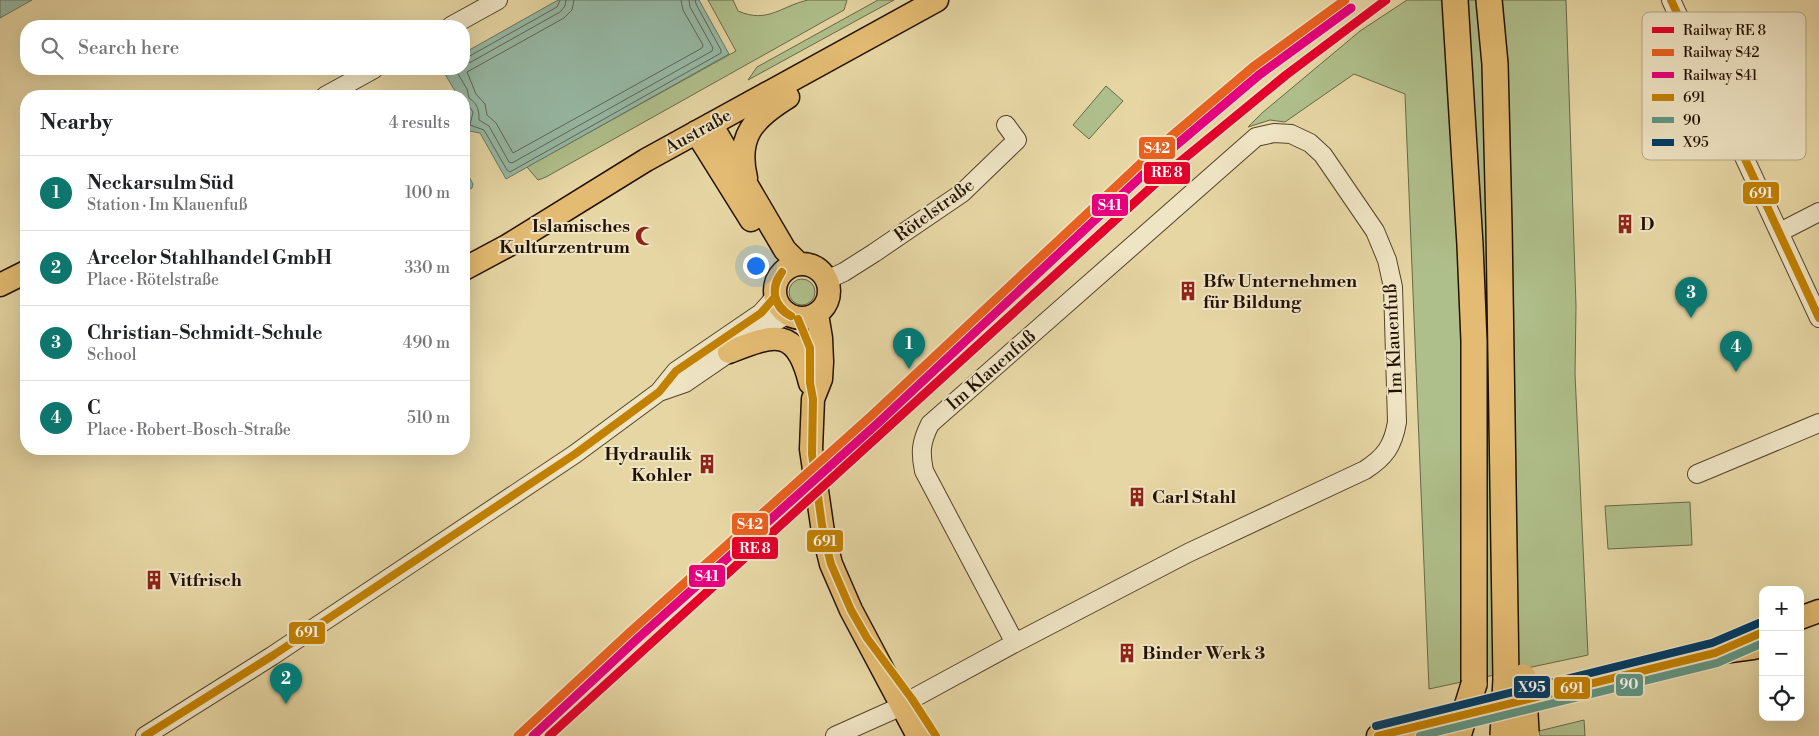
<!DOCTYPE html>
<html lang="en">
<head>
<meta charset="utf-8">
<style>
	body { margin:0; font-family:"Libre Bodoni",serif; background:#f6f6f6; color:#202124 }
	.controls { position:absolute; right:15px; bottom:15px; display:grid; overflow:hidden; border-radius:10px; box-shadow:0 5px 20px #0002 }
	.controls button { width:45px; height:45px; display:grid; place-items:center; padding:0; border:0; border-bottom:1px solid #e0e0e0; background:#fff; color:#202124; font:25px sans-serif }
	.you { position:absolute; left:755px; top:265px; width:18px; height:18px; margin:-12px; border:4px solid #fff; border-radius:50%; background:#1a73e8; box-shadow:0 0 0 8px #1a73e833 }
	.badge { display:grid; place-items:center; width:32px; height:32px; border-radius:50%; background:#0f766e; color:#fff; font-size:16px; font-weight:700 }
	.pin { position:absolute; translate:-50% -41px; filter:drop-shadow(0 1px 2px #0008) }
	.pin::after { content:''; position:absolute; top:26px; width:18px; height:15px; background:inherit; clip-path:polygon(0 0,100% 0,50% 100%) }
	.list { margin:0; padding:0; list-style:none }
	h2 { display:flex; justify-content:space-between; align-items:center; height:65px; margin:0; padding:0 20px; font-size:21px }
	h2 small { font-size:16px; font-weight:400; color:#757577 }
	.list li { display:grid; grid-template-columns:32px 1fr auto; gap:15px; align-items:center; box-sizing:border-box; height:75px; padding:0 20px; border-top:1px solid #e0e0e0 }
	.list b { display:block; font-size:19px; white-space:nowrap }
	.list p { margin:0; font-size:16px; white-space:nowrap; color:#757577 }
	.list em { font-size:16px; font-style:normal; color:#757577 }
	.icon { flex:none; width:28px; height:28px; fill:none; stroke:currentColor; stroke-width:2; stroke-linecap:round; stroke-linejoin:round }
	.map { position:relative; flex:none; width:1819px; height:736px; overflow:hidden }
	.search { position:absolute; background:#fff; box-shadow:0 5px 20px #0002; left:20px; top:20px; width:450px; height:55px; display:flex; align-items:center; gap:12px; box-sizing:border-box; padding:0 18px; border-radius:20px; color:#757577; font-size:19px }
	.panel { position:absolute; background:#fff; box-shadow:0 5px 20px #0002; left:20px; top:90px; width:450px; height:365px; border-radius:20px }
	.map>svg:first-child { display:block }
	.green { fill:#afbf8b; stroke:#696846 }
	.water { fill:#96b9a6; stroke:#687664 }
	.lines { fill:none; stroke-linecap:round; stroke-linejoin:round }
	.shore { stroke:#5c6653; stroke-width:1 }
	.minor-casing { stroke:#544329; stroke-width:20 }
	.major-casing { stroke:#231200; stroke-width:25 }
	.highway-casing { stroke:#231200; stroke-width:28 }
	.minor { stroke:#efe4c4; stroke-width:18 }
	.major { stroke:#e3bb72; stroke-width:22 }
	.highway { stroke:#e3bb72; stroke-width:25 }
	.highway-bridge-casing { stroke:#231200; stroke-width:28; stroke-linecap:butt }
	.highway-bridge { stroke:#e3bb72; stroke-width:25 }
	.bus-1-casing { stroke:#efe4c4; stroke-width:11 }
	.bus-2-casing { stroke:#efe4c4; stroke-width:11 }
	.bus-3-casing { stroke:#efe4c4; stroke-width:11 }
	.bus-1 { stroke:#c28100; stroke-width:8 }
	.bus-2 { stroke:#619685; stroke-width:8 }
	.bus-3 { stroke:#003c67; stroke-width:8 }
	.rail-1-casing { stroke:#efe4c4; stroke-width:12 }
	.rail-2-casing { stroke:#efe4c4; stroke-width:12 }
	.rail-3-casing { stroke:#efe4c4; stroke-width:12 }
	.rail-1 { stroke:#e4002b; stroke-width:9 }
	.rail-2 { stroke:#e86120; stroke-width:9 }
	.rail-3 { stroke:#e5007d; stroke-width:9 }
	.labels { text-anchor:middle; stroke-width:4; stroke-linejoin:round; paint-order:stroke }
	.street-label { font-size:18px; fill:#231200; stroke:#efe4c4 }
	.poi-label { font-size:18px; font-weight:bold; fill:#231200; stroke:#efe4c4; text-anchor:start }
	.key { fill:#efe4c4; stroke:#b2a589; stroke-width:1 }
	.key-label { font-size:14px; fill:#231200 }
	.line-badge { stroke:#efe4c4; stroke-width:2 }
	.badge-label { font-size:14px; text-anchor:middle; font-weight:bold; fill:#fff }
</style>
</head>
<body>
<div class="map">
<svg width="1819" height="736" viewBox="0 0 1819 736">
	<rect width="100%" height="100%" fill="#e6d6a4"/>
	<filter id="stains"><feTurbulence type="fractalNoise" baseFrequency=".004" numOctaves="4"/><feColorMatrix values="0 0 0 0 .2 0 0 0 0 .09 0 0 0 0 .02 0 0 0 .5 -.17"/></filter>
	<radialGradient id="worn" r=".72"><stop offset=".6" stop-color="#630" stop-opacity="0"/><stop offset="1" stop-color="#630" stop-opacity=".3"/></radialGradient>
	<path class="green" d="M 708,0 L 733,0 L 738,11 C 768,24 781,6 808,0 C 820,0 835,0 847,0 L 844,10 L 546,177 L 538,180 L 527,167 L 736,51 Z
		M 878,0 L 894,0 L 748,80 L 757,67 Z
		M 1407,0 L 1566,0 L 1576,306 L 1575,374 L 1588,655 L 1429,689 L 1405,94 L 1354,74 L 1285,122 L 1270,120 L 1248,127 L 1262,113 L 1360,31 Z
		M 1106,86 L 1123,101 L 1089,139 L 1073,125 Z
		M789 292a13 13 0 1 1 26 0a13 13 0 1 1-26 0Z
		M 1690,502 L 1692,545 L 1608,549 L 1605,506 Z
		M 1584,720 L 1585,736 L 1540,736 L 1539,731 Z"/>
	<path class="water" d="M 0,0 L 32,0 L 0,18 Z
		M 558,0 L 699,0 L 729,54 L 506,179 L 480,133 L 464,130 L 468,114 L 464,106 L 464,96 L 458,96 L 442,69 L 464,69 L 464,53 Z
		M 464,168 L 473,184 L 472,188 L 464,192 Z"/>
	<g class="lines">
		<path class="shore" d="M 574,0 L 572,10 L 564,18 L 467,72 L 476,94 L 485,104 L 487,115 L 496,123 L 513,153 L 702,48 L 703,45 L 683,10 L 681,0
			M 464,57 L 468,57 L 557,7 L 560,0
			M 464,64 L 471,62 L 560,12 L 565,6 L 566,0
			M 455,69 L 467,89 L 469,98 C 478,104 479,110 479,120 L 489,126 L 509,162 L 512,163 L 712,51 L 713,48 L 690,7 L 689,0
			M 464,104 L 469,106 L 473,112 L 470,125 L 484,130 L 507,170 L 510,172 L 721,53 L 721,50 L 696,4 L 695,0"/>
		<defs>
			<path id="minor" d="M 1671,0 L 1819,318
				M 451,26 L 498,0
				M 325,96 L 374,69
				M 1780,232 L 1819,212
				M 827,280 L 844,272 L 874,253 L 962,193 L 1017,140 L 1006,125
				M 659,392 L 685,383 L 771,324 L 787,315
				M 1697,474 L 1819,423
				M 912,699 L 1015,643 L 1188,553 L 1365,470 C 1385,457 1393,446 1397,422 L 1393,287 L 1387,260 L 1375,231 L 1323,155 L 1310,143 L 1291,134 L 1274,133 L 1256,137 L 930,424 C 921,442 920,452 924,471 L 1015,643
				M 145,736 L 272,656 L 575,454 L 659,392 L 676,371 L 761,313 L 775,297
				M 835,736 L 902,706"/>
			<path id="major" d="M 711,124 L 785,250 L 799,264
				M 696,132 L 751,220
				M 746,178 C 736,136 754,118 788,97
				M775 291a27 27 0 1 1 54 0a27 27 0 1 1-54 0Z
				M 464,269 L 507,246 L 646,160 L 937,0
				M 0,285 L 26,272
				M 817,314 L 821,338 L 822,362 L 821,379 L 813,399 L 811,449 L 823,532 L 831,564 L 851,610 L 918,736
				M 729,352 C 773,335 796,325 810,383
				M 1800,618 L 1819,611
				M 1378,736 L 1715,653 L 1753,648 L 1763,646"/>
			<path id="highway" d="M 1455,0 L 1470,245 L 1474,341 L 1474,684
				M 1489,0 L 1495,64 L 1499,226 L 1506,679"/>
		</defs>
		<use href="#minor" class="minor-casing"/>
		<use href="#major" class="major-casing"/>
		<use href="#highway" class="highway-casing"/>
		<use href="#minor" class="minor"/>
		<use href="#major" class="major"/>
		<use href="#highway" class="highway"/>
		<defs>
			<path id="highway-bridge" d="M 1523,677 L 1526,732
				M 1458,736 L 1474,684
				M 1503,736 L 1506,679"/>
		</defs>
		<use href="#highway-bridge" class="highway-bridge-casing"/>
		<use href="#highway-bridge" class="highway-bridge"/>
		<defs>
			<path id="bus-1" d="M 1671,0 L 1819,318
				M 782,272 C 770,290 773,304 791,316
				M 782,272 C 770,286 773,308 791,316
				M 798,319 L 810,348 L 810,383 L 813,399 L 812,454 L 823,532 L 831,564 L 851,610 L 867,638 L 912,699 L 936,736
				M 145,736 L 272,656 L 575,454 L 659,392 L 676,371 L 761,313 L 775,297
				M 1378,736 L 1715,653 L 1763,632"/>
			<path id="bus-2" d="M 1420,736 L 1717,663 L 1763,643"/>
			<path id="bus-3" d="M 1376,726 L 1712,643 L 1759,623"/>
		</defs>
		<use href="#bus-1" class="bus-1-casing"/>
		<use href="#bus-2" class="bus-2-casing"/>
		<use href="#bus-3" class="bus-3-casing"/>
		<use href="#bus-1" class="bus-1"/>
		<use href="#bus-2" class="bus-2"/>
		<use href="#bus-3" class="bus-3"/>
		<defs>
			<path id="rail-1" d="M 549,736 L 1169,171 L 1286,75 L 1386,0"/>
			<path id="rail-2" d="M 518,736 L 630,632 L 871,416 L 1155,150 L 1253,67 L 1345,0"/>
			<path id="rail-3" d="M 533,736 L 637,639 L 878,423 L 1162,157 L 1259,75 L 1351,8"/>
		</defs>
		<use href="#rail-1" class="rail-1-casing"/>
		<use href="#rail-2" class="rail-2-casing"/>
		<use href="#rail-3" class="rail-3-casing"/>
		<use href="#rail-1" class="rail-1"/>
		<use href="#rail-2" class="rail-2"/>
		<use href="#rail-3" class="rail-3"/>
	</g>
	<defs>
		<symbol id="building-bare" viewBox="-9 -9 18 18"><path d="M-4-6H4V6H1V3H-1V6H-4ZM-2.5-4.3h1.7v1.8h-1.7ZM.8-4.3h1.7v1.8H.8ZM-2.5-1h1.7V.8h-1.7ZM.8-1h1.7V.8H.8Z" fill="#8f2418" stroke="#efe4c4" stroke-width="2.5" paint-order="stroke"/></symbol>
		<symbol id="mosque-bare" viewBox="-9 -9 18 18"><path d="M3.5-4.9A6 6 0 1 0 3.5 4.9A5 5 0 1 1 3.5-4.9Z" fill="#8f2418" stroke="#efe4c4" stroke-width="2.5" paint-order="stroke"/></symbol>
	</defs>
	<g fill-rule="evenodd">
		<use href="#building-bare" x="1611" y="210" width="28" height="28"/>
		<use href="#mosque-bare" x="631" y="222" width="28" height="28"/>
		<use href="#building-bare" x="1174" y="277" width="28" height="28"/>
		<use href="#building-bare" x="693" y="450" width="28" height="28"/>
		<use href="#building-bare" x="1123" y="483" width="28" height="28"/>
		<use href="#building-bare" x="140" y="566" width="28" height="28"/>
		<use href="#building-bare" x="1113" y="639" width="28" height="28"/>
	</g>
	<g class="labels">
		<g class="street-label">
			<text transform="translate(698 131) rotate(-29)" y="6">Austraße</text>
			<text transform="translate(934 210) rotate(-36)" y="6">Rötelstraße</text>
			<text transform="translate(1393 339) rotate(-93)" y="6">Im Klauenfuß</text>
			<text transform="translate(991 370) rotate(-41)" y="6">Im Klauenfuß</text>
		</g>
		<g class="poi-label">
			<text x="1640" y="230">D</text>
			<text x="630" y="232" text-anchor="end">Islamisches<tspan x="630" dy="21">Kulturzentrum</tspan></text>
			<text x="1203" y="287">Bfw Unternehmen<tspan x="1203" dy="21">für Bildung</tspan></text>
			<text x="692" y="460" text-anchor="end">Hydraulik<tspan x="692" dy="21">Kohler</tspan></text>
			<text x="1152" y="503">Carl Stahl</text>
			<text x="169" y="586">Vitfrisch</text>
			<text x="1142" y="659">Binder Werk 3</text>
		</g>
	</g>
	<rect x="1642" y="12" width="164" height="148" rx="8" class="key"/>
	<rect x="1652" y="27" width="22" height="6" fill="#e4002b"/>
	<rect x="1652" y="49" width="22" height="7" fill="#e86120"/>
	<rect x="1652" y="72" width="22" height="6" fill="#e5007d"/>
	<rect x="1652" y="94" width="22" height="7" fill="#c28100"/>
	<rect x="1652" y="117" width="22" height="6" fill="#619685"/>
	<rect x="1652" y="139" width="22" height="7" fill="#003c67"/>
	<g class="key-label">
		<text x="1683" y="35">Railway RE 8</text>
		<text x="1683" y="57">Railway S42</text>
		<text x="1683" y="80">Railway S41</text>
		<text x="1683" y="102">691</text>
		<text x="1683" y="125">90</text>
		<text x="1683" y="147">X95</text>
	</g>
	<g class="line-badge">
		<rect x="1138" y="136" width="38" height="24" rx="5" fill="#e86120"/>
		<rect x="1143" y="161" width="48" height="24" rx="5" fill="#e4002b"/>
		<rect x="1742" y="181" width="38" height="24" rx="5" fill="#c28100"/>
		<rect x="1091" y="193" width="38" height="24" rx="5" fill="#e5007d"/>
		<rect x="731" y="512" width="38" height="24" rx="5" fill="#e86120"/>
		<rect x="806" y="529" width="38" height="24" rx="5" fill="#c28100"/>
		<rect x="731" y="536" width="48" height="24" rx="5" fill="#e4002b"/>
		<rect x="688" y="564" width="38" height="24" rx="5" fill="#e5007d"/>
		<rect x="288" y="621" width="38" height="24" rx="5" fill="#c28100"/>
		<rect x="1615" y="673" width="29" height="24" rx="5" fill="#619685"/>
		<rect x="1513" y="675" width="38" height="24" rx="5" fill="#003c67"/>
		<rect x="1553" y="676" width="38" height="24" rx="5" fill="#c28100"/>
	</g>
	<g class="badge-label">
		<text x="1157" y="153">S42</text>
		<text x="1167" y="177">RE 8</text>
		<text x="1761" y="198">691</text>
		<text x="1110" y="210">S41</text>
		<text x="750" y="529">S42</text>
		<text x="825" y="546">691</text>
		<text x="755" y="553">RE 8</text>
		<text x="707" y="581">S41</text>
		<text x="307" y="637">691</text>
		<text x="1629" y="689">90</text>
		<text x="1532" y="692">X95</text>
		<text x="1572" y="693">691</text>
	</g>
	<rect width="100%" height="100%" filter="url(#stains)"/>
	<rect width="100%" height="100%" fill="url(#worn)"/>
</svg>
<div class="controls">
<button>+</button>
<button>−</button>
<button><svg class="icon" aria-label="locate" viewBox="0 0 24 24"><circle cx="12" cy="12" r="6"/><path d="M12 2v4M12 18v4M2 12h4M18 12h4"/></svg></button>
</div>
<div class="you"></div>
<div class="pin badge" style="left:909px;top:369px">1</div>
<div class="pin badge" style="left:286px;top:704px">2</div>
<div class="pin badge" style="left:1691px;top:318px">3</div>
<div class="pin badge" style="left:1736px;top:372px">4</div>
<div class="search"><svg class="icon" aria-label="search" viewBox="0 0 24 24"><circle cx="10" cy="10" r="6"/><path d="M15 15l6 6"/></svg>Search here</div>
<section class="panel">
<h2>Nearby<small>4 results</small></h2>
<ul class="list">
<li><span class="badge">1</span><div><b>Neckarsulm Süd</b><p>Station · Im Klauenfuß</p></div><em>100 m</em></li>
<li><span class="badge">2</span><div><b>Arcelor Stahlhandel GmbH</b><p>Place · Rötelstraße</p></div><em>330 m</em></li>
<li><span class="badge">3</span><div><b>Christian-Schmidt-Schule</b><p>School</p></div><em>490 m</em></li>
<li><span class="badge">4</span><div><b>C</b><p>Place · Robert-Bosch-Straße</p></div><em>510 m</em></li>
</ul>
</section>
</div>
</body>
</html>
